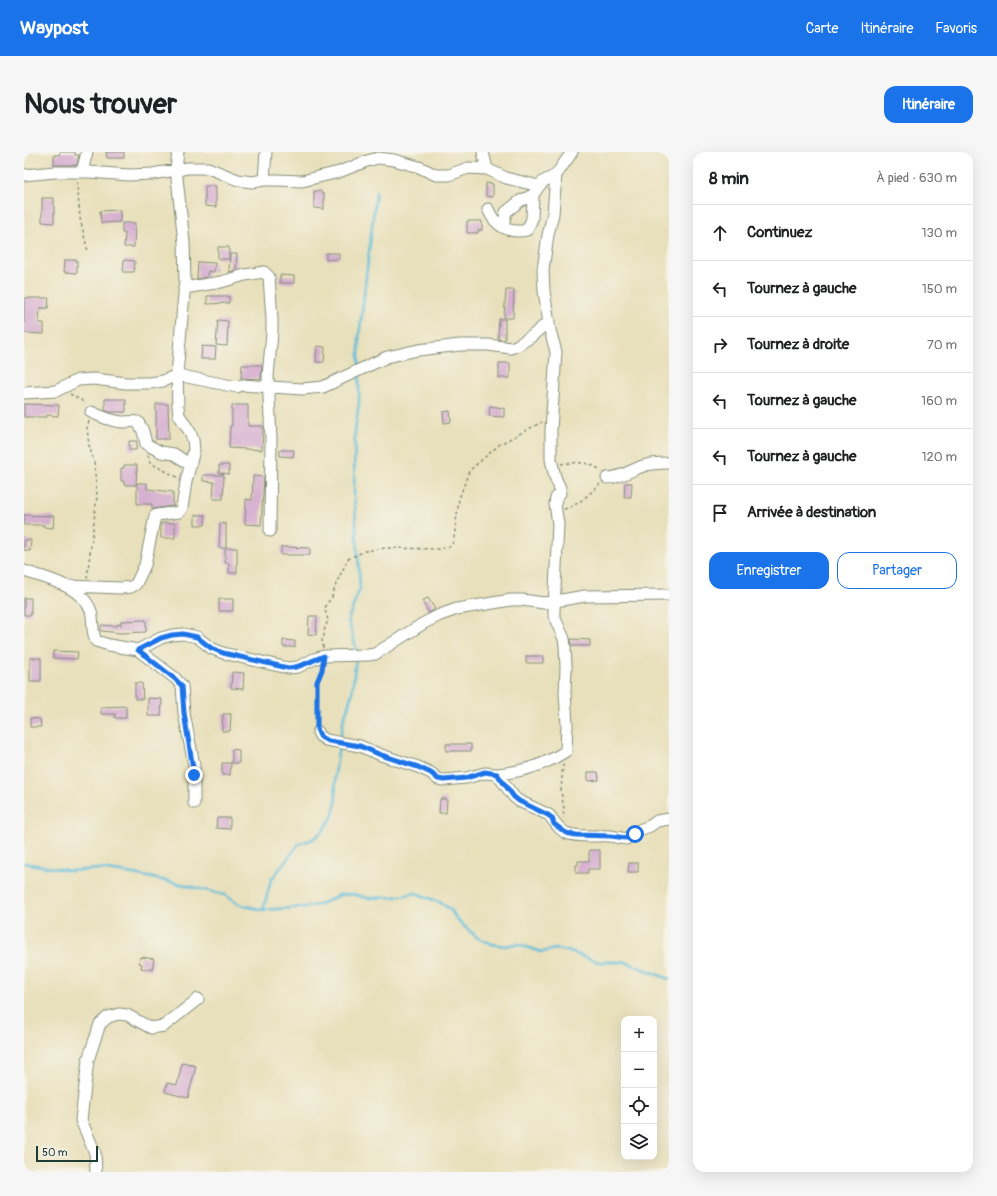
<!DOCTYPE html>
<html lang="fr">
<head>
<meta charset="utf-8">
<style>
	body { margin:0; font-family:Pangolin,sans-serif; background:#f6f6f6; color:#202124 }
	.controls { position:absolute; right:12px; bottom:12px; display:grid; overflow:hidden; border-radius:8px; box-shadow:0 4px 16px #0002 }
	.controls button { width:36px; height:36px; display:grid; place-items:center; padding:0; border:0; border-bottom:1px solid #e0e0e0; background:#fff; color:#202124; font:20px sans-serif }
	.scale { position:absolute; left:12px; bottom:10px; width:62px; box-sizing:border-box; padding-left:4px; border:2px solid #1f3d34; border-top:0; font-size:11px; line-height:14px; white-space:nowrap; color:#1f3d34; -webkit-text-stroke:3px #f7f3e8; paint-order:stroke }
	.stop { position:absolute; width:12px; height:12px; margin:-9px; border:3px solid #1a73e8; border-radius:50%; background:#fff }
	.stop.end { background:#1a73e8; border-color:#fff; box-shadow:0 1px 4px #0008 }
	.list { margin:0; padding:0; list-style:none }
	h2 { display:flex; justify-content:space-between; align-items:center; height:52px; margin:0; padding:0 16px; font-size:17px }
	h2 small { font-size:13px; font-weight:400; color:#757577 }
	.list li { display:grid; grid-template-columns:26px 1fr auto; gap:12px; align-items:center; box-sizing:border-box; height:56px; padding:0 16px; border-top:1px solid #e0e0e0 }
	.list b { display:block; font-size:15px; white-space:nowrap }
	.list em { font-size:13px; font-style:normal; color:#757577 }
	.actions { display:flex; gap:8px; padding:12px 16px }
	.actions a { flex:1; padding:9px 0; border:1px solid #1a73e8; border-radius:12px; text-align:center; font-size:14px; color:#1a73e8 }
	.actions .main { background:#1a73e8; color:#fff }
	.icon { flex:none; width:22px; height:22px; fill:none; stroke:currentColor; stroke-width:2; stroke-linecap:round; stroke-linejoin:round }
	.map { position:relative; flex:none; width:645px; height:1020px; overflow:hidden; border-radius:12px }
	header { display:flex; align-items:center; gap:24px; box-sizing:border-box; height:56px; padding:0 20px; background:#1a73e8; color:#fff }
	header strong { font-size:19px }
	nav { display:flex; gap:22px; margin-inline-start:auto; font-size:14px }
	.intro { display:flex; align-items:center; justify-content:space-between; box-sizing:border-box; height:96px; padding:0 24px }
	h1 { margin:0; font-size:28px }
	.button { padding:10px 18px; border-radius:12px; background:#1a73e8; color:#fff; font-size:14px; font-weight:700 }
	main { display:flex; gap:24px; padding:0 24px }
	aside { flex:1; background:#fff; border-radius:12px; box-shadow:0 4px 16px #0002 }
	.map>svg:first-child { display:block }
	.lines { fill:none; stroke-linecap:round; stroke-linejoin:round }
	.stream { stroke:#5cbdda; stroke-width:2.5 }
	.building { fill:#d6afd0 }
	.minor-casing { stroke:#848e78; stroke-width:13 }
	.path { stroke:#848e78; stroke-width:1.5; stroke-dasharray:3 3; stroke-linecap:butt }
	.minor { stroke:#fff; stroke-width:11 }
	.route { stroke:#1a73e8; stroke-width:5 }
</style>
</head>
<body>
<header>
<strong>Waypost</strong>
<nav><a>Carte</a><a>Itinéraire</a><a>Favoris</a></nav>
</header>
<div class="intro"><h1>Nous trouver</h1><a class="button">Itinéraire</a></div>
<main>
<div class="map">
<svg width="645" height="1020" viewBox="0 0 645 1020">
	<rect width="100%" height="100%" fill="#f7f3e8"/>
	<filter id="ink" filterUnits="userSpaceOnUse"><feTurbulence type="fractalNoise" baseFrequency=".025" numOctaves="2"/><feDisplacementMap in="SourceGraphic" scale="8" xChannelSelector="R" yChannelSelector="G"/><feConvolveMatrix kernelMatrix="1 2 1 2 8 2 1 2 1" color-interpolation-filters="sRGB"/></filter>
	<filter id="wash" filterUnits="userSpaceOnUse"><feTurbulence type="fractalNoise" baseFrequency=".012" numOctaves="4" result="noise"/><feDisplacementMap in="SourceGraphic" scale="16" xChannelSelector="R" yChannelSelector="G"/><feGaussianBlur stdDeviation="0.9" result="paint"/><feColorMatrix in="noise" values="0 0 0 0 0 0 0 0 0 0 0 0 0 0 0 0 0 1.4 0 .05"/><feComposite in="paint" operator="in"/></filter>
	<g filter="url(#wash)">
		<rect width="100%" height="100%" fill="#e8e0bb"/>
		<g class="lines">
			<path class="stream" d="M 335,214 L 335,185 L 352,40
				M 332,500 L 332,496 L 324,468 L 336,436 L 330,341 L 331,280 L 335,250 L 335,221
				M 316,588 L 319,570 L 328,542 L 332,505
				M 0,711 L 47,719 L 76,717 L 110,722 L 161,733 L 201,743 L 214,752 L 239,758 L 282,755 L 294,753 L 316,743 L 328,742 L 343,746 L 371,745 L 392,741 L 417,751 L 427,758 L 434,769 L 454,786 L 468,792 L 481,794 L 493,792 L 518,800 L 531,797 L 543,799 L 575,810 L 601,810 L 645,827
				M 239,758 L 247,728 L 275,692 L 289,687 L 300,678 L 308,665 L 312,651 L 311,623 L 315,593"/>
		</g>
		<g id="blocks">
			<path class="building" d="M 36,0 L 51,0 L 51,3 L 55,3 L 53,13 L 30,13 L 30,3 L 35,3 Z
				M 82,0 L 100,0 L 100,6 L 83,6 Z
				M 462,31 L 469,32 L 469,45 L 462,44 Z
				M 181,34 L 192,34 L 192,55 L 181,54 Z
				M 290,39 L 297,39 L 297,41 L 300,42 L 300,57 L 290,56 Z
				M 18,46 L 30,46 L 30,71 L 18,70 Z
				M 96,58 L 96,70 L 77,71 L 76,59 Z
				M 443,69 L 458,69 L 458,78 L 454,78 L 454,81 L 443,81 Z
				M 98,71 L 111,71 L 110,95 L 100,95 L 101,81 L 98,81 Z
				M 194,95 L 205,95 L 205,107 L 194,107 Z
				M 302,101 L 315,101 L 315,107 L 302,108 Z
				M 206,102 L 213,102 L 212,118 L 205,120 Z
				M 41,108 L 53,108 L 53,121 L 40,120 Z
				M 100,108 L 111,109 L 110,120 L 99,120 Z
				M 174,110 L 191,111 L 190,120 L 184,119 L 183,125 L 173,127 Z
				M 256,123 L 270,124 L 270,131 L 256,131 Z
				M 482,138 L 490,138 L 489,166 L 480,166 Z
				M 183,144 L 205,144 L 205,151 L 183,152 Z
				M 0,146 L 25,146 L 24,156 L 16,156 L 15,171 L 20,171 L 20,182 L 0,181 Z
				M 475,167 L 481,167 L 481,188 L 474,187 Z
				M 194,168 L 204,169 L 203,194 L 192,193 Z
				M 178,194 L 192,195 L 191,207 L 177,207 Z
				M 293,194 L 301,195 L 300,210 L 292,210 Z
				M 475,211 L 486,211 L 486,226 L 475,226 Z
				M 218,213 L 238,213 L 237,227 L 217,226 Z
				M 81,247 L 102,247 L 102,260 L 85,260 L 81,258 Z
				M 0,252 L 35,253 L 34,264 L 23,263 L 23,265 L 0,265 Z
				M 132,252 L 144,252 L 145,287 L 132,287 Z
				M 208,253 L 224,253 L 224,274 L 239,274 L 238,298 L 205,296 L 206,274 L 208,274 Z
				M 466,254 L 480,256 L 480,265 L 465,264 Z
				M 426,259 L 427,270 L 420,271 L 419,260 Z
				M 105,289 L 113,289 L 112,298 L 105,298 Z
				M 256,298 L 270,298 L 269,305 L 256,304 Z
				M 100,313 L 113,313 L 112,333 L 100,333 L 100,329 L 97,329 L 97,316 L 100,316 Z
				M 195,313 L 205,313 L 205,322 L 195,321 Z
				M 179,323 L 200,323 L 199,347 L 189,347 L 190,330 L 179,329 Z
				M 229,324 L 240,325 L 237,373 L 221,372 L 222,347 L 228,348 Z
				M 113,331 L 123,331 L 123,337 L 149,340 L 149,354 L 128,357 L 128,352 L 113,352 Z
				M 601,331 L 608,331 L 607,345 L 600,345 Z
				M 0,363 L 30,364 L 29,376 L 20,375 L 20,373 L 0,373 Z
				M 171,363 L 181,363 L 181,373 L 171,373 Z
				M 137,371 L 151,371 L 151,386 L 137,386 Z
				M 196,371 L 202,372 L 202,396 L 213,396 L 213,421 L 205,421 L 205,411 L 201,411 L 201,396 L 195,396 Z
				M 0,388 L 7,388 L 6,399 L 0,398 Z
				M 257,395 L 286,396 L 286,403 L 257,403 Z
				M 0,446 L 7,446 L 7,463 L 0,463 Z
				M 404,446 L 411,457 L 405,461 L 398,449 Z
				M 195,447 L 209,447 L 209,459 L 195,459 Z
				M 285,464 L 293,464 L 292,483 L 284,482 Z
				M 122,468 L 122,480 L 97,481 L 77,479 L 77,473 L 93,474 L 94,472 L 97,473 L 97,469 Z
				M 547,487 L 566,488 L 566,494 L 548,494 Z
				M 259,488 L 271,489 L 271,495 L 259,495 Z
				M 29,499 L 54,500 L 53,507 L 29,506 Z
				M 502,504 L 519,504 L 519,511 L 502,511 Z
				M 6,506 L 17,506 L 17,529 L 6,529 Z
				M 208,520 L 220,521 L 219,537 L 207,536 Z
				M 111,531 L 118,531 L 119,547 L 111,547 Z
				M 124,546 L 138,547 L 137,564 L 124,564 Z
				M 102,554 L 102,566 L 91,566 L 91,562 L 77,562 L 77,555 Z
				M 199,562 L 207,562 L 206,579 L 198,579 Z
				M 6,566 L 16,567 L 17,575 L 6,575 Z
				M 422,592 L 447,592 L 447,599 L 422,599 Z
				M 208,597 L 215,598 L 215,611 L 208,611 Z
				M 198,611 L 207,611 L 206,623 L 198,623 Z
				M 564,620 L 574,620 L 575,628 L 564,629 Z
				M 416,647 L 423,647 L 422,661 L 415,661 Z
				M 193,666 L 206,666 L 206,677 L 192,676 Z
				M 565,698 L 576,698 L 576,717 L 564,717 L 564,721 L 552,721 L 552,713 L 554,713 L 554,709 L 565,709 Z
				M 605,711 L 614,711 L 614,720 L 604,720 Z
				M 117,805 L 130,807 L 128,818 L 117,816 L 118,812 L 115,811 Z
				M 158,911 L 172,914 L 164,946 L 141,940 L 143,931 L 153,933 Z"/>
		</g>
	</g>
	<g filter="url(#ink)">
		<use href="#blocks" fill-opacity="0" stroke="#848e78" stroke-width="1"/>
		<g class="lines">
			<defs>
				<path id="minor" d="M 459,0 L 463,17
					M 548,0 L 532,23 L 529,62 L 524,83 L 519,118 L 520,139 L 526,178 L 532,200 L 527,278 L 527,307 L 531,325 L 536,336 L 536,341 L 532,346 L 531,352 L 534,372 L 530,458 L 530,464 L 540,487 L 541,494 L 542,515 L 541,541 L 543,573 L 542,599 C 521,613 498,620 473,622 L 490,645 L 495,649 L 525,663 C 530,669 534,677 542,681 C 553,686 574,683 586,684 C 592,685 597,686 602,687 L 615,678 L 626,674 L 633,669 L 645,667
					M 58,20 L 63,0
					M 0,23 L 31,20 L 65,20 L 105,23 L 128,22 L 164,16 L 184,16 L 214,28 L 228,30 L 240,28 L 252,28 L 278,29 L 315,20 L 343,9 L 354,6 L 370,8 L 395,15 L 412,23 L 425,23 L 444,16 L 463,17 L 482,26 L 515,34
					M 240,28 L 242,0
					M 464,57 C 471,74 485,82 503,78 L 508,67 L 509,43
					M 479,75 L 482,60 L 496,49 L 509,43 L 515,34 L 520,29 L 532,23
					M 160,136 L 197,130 L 221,123 L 240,120 L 245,125 L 248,167 L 248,181 L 244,224 L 247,287 L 246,379
					M 0,241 L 32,239 L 54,228 L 70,227 L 102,231 L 126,231 L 139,229 L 153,223 L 213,235 L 218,233 L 278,237 L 299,235 L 363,205 L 394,198 L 436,193 L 464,193 L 487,196 L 494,193 L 508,184 L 525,169
					M 67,260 C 78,265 87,269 98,270 C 104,270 109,269 114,270 L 119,279 L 122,292 L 137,300 L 150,302 L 167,313
					M 583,326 C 596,326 607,318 619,314 C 628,311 636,311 645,311
					M 0,419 C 22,426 58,434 67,459 C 70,469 67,479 72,489 L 85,493 L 114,498 L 137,486 L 148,483 L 159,482 L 173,485 L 187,496 L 199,501 L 264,516 L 274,515 L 290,507 L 300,504 L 344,503 L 351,502 L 400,471 L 416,463 L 433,457 L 487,448 L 498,448 L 520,451 L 561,444 L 645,443
					M 43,434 L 98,436 L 107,435 L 112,432 L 121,413 L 131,364 L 133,363 L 155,360 L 158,356 L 162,330 L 170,298 L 169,288 L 166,280 L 155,263 L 154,254 L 153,223 L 161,130 L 160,90 L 152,17 L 154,0
					M 114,498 L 151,526 L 158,534 L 160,561 L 170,613 L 170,651
					M 294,580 L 296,584 L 302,588 L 336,594 L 357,603 L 394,615 L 407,621 L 414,627 L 420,628 L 442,626 L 461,621 L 473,622
					M 72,1020 L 71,1001 L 57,968 L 64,908 L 76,872 L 84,865 L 95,862 L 103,863 L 127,876 L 140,874 L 174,847"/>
			</defs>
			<use href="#minor" class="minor-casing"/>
			<path class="path" d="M 53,30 L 56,66 L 64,100
				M 46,242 L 57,248 L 61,252
				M 124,303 L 126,311 L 153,325
				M 537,312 C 551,310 567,309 577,319
				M 540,357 C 554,354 566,341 576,332
				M 63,426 L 73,344 L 70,310 L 65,293 L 63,276 L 65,269
				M 299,496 L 298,488 L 300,485 L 300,479 L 304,468 L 301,458 L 302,453 L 308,445 L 312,432 L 324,407 L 341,399 L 362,396 L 414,397 L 425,395 L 428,393 L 430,386 L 435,347 L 445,319 L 476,292 L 518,270
				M 293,570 L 293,530 L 298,515
				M 539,612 L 537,639 L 540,657 L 539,666"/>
			<use href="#minor" class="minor"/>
		</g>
	</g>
	<g class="lines" filter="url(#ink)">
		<path class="route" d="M 170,623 L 160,561 L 158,534 L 150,526 L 114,498 L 137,486 L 148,483 L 159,482 L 173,485 L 187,496 L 199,501 L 264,516 C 277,516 288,508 300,504 L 298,518 L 293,530 L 293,577 L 296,584 L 298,586 L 305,589 L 336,594 L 357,603 L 394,615 L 407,621 L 414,627 L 420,628 L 442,626 L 461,620 L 473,622 L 490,645 L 495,649 L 524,663 L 528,666 L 530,672 L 542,681 L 552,683 L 587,684 L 602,686 L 611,682"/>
	</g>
</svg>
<div class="controls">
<button>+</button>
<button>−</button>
<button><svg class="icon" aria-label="locate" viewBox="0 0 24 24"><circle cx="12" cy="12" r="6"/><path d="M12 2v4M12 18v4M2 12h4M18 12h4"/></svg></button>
<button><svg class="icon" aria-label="layers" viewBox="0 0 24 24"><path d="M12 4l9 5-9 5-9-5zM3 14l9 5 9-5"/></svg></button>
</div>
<div class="scale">50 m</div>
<div class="stop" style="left:611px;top:682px"></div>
<div class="stop end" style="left:170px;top:623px"></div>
</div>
<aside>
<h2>8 min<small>À pied · 630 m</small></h2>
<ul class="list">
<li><svg class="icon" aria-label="ahead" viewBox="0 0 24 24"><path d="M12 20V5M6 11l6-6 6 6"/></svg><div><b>Continuez</b></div><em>130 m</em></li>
<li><svg class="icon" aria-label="left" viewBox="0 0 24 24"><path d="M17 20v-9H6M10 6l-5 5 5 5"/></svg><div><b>Tournez à gauche</b></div><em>150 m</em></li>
<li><svg class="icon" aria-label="right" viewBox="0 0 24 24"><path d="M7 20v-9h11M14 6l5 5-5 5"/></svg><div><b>Tournez à droite</b></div><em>70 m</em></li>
<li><svg class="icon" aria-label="left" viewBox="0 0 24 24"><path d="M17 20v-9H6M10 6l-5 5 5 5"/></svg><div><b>Tournez à gauche</b></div><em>160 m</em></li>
<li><svg class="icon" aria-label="left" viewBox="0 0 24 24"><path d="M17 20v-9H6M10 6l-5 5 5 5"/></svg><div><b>Tournez à gauche</b></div><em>120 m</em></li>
<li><svg class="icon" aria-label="arrive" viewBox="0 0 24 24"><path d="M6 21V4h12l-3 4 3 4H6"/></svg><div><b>Arrivée à destination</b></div></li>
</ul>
<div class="actions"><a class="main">Enregistrer</a><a>Partager</a></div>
</aside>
</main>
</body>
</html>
